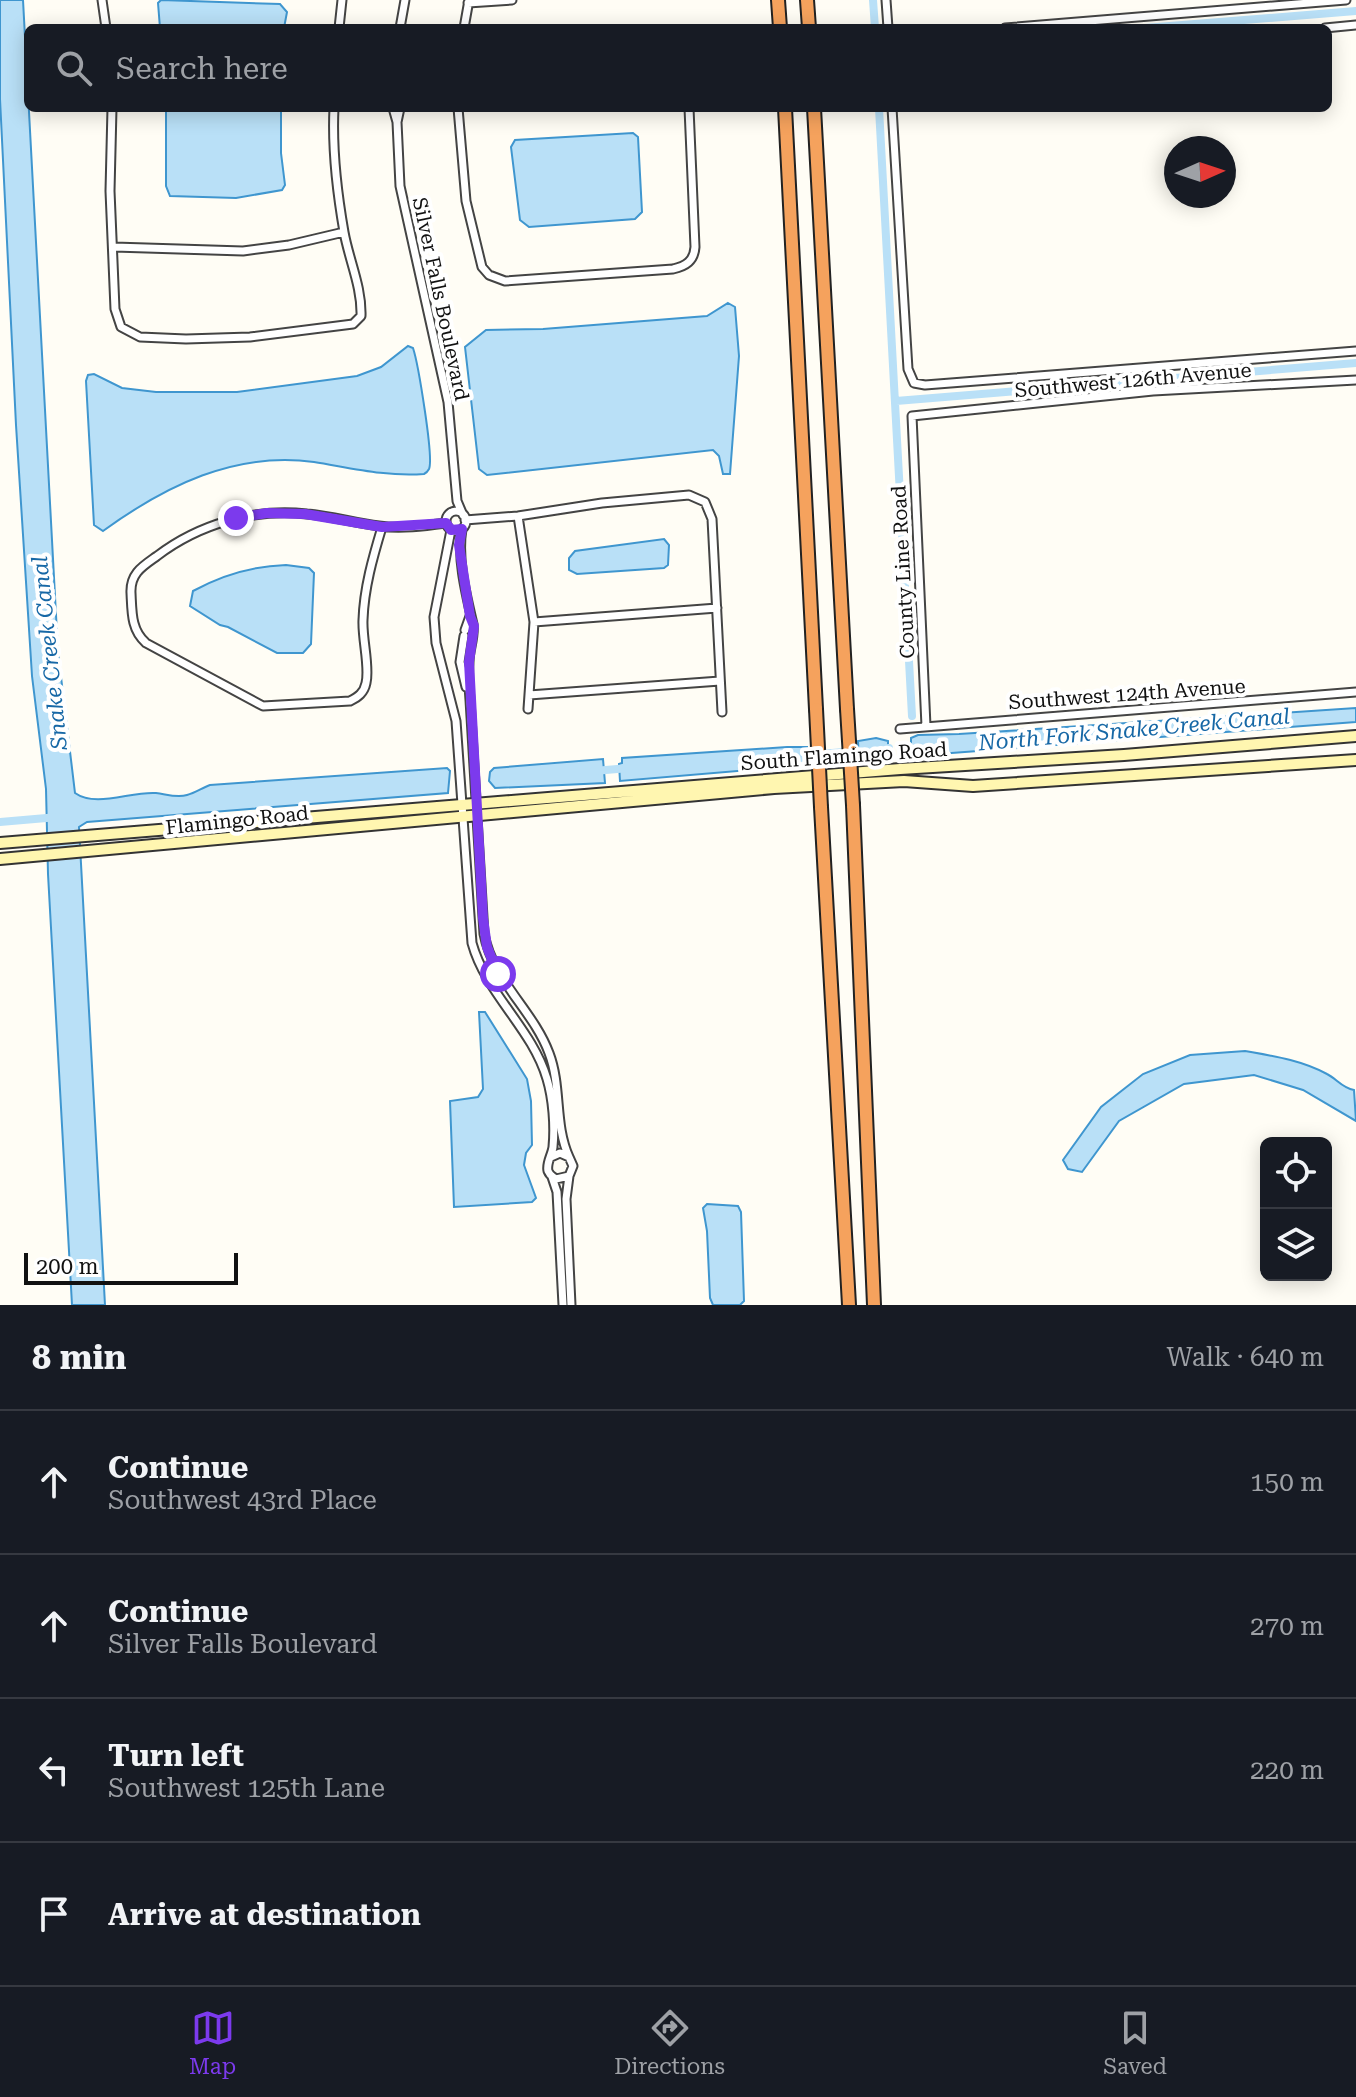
<!DOCTYPE html>
<html lang="en">
<head>
<meta charset="utf-8">
<style>
	body { margin:0; font-family:"Roboto Serif",serif; background:#20242c; color:#f1f3f6 }
	.controls { position:absolute; right:24px; bottom:24px; display:grid; overflow:hidden; border-radius:12px; box-shadow:0 4px 20px #0003 }
	.controls button { width:72px; height:72px; display:grid; place-items:center; padding:0; border:0; border-bottom:2px solid #363941; background:#171b24; color:#f1f3f6; font:40px sans-serif }
	.compass { position:absolute; left:1164px; top:136px; width:72px; height:72px; border-radius:50%; background:#171b24; box-shadow:0 4px 20px #0003; rotate:87deg }
	.scale { position:absolute; left:24px; bottom:20px; width:214px; box-sizing:border-box; padding-left:8px; border:4px solid #111; border-top:0; font-size:22px; line-height:28px; white-space:nowrap; color:#111; -webkit-text-stroke:6px #fff; paint-order:stroke }
	.stop { position:absolute; width:24px; height:24px; margin:-18px; border:6px solid #7c3aed; border-radius:50%; background:#fff }
	.stop.end { background:#7c3aed; border-color:#fff; box-shadow:0 2px 8px #0008 }
	.list { margin:0; padding:0; list-style:none }
	h2 { display:flex; justify-content:space-between; align-items:center; height:104px; margin:0; padding:0 32px; font-size:34px }
	h2 small { font-size:26px; font-weight:400; color:#9ea1a6 }
	.list li { display:grid; grid-template-columns:52px 1fr auto; gap:24px; align-items:center; box-sizing:border-box; height:144px; padding:0 32px; border-top:2px solid #363941 }
	.list b { display:block; font-size:30px; white-space:nowrap }
	.list p { margin:0; font-size:26px; white-space:nowrap; color:#9ea1a6 }
	.list em { font-size:26px; font-style:normal; color:#9ea1a6 }
	.icon { flex:none; width:44px; height:44px; fill:none; stroke:currentColor; stroke-width:2; stroke-linecap:round; stroke-linejoin:round }
	.map { position:relative; flex:none; width:1356px; height:1305px; overflow:hidden }
	.search { position:absolute; background:#171b24; box-shadow:0 4px 20px #0003; left:24px; right:24px; top:24px; height:88px; display:flex; align-items:center; gap:20px; box-sizing:border-box; padding:0 28px; border-radius:12px; color:#9ea1a6; font-size:30px }
	.sheet { height:680px; background:#171b24 }
	nav { display:flex; justify-content:space-around; align-items:center; box-sizing:border-box; height:112px; border-top:2px solid #363941; background:#171b24; font-size:22px; color:#9ea1a6 }
	nav a { display:grid; justify-items:center; gap:4px }
	nav .on { color:#7c3aed }
	.map>svg:first-child { display:block }
	.water { fill:#b9e0f7; stroke:#3f96cf; stroke-width:2 }
	.lines { fill:none; stroke-linecap:round; stroke-linejoin:round }
	.canal { stroke:#b9e0f7; stroke-width:8 }
	.street-casing { stroke:#444; stroke-width:11 }
	.secondary-casing { stroke:#333; stroke-width:14 }
	.highway-casing { stroke:#222; stroke-width:16 }
	.street { stroke:#fff; stroke-width:7 }
	.secondary { stroke:#fff6b0; stroke-width:10 }
	.highway { stroke:#f5a25d; stroke-width:12 }
	.highway-bridge-casing { stroke:#222; stroke-width:16; stroke-linecap:butt }
	.highway-bridge { stroke:#f5a25d; stroke-width:12 }
	.route { stroke:#7c3aed; stroke-width:10 }
	.labels { text-anchor:middle; stroke-width:8; stroke-linejoin:round; paint-order:stroke }
	.street-label { font-size:20px; fill:#111; stroke:#fff }
	.water-label { font-size:22px; font-style:italic; fill:#1768a6; stroke:#fff }
</style>
</head>
<body>
<div class="map">
<svg width="1356" height="1305" viewBox="0 0 1356 1305">
	<rect width="100%" height="100%" fill="#fffdf5"/>
	<path class="water" d="M 0,0 L 23,0 L 58,652 L 75,793 C 96,808 131,791 156,793 C 166,794 176,798 187,795 C 195,793 202,788 210,785 L 447,768 L 450,771 L 448,793 L 87,822 L 79,827 L 105,1305 L 72,1305 L 48,874 L 46,789 L 32,676 L 16,425 L 0,99 Z
		M 161,0 L 280,4 L 287,12 L 284,28 L 160,28 L 158,3 Z
		M 166,108 L 281,108 L 281,153 L 285,185 L 282,190 L 236,198 L 170,196 L 166,186 Z
		M 633,133 L 638,137 L 642,212 L 635,219 L 529,227 L 520,220 L 511,147 L 515,140 Z
		M 728,303 L 735,307 L 739,356 L 730,474 L 723,474 L 719,456 L 713,450 L 487,475 L 479,469 L 465,347 L 486,330 L 543,329 L 707,316 Z
		M 408,346 L 413,348 C 418,363 434,458 429,469 C 428,471 426,473 424,474 C 387,477 351,468 314,462 C 235,451 165,486 103,531 L 94,525 L 86,381 L 88,375 L 94,374 L 122,388 L 156,392 L 237,392 L 357,376 L 381,367 Z
		M 664,539 L 669,545 L 668,565 L 664,568 L 577,574 L 569,570 L 569,558 L 575,551 Z
		M 286,565 L 309,568 L 314,573 L 311,644 L 303,653 L 277,653 L 228,627 L 220,625 L 190,606 L 193,591 C 222,575 253,566 286,565 Z
		M 1356,708 L 1356,722 L 925,755 L 919,758 L 911,756 L 911,738 L 918,735 L 959,734 Z
		M 876,738 L 888,741 L 888,758 L 859,762 L 858,741 Z
		M 787,747 L 807,747 L 808,765 L 620,781 L 619,764 L 622,763 L 622,758 Z
		M 603,759 L 605,783 L 495,788 L 489,781 L 490,772 L 494,768 Z
		M 479,1012 L 485,1012 L 527,1079 L 531,1101 L 532,1145 L 526,1153 L 524,1165 L 536,1198 L 532,1202 L 454,1207 L 450,1101 L 478,1097 L 483,1089 Z
		M 1245,1051 C 1273,1056 1301,1060 1327,1074 C 1337,1079 1342,1088 1354,1090 L 1356,1121 L 1303,1090 L 1254,1075 L 1184,1084 L 1119,1121 L 1082,1172 L 1068,1169 L 1063,1160 L 1101,1107 L 1143,1074 L 1190,1055 Z
		M 707,1204 L 738,1206 L 741,1212 L 744,1301 L 740,1305 L 713,1305 L 710,1298 L 707,1231 L 703,1208 Z"/>
	<g class="lines">
		<path class="canal" d="M 873,0 L 875,28
			M 1145,28 L 1356,11
			M 879,108 L 912,716
			M 896,401 L 1356,363
			M 798,756 L 889,748
			M 594,771 L 629,768
			M 0,822 L 58,817"/>
		<defs>
			<path id="street" d="M 102,0 L 106,28
				M 886,0 L 888,28
				M 468,3 L 512,0
				M 339,28 L 342,0
				M 400,28 L 405,0
				M 464,28 L 469,0
				M 1005,28 L 1346,0
				M 1325,28 L 1356,25
				M 112,108 L 110,191 L 115,309 L 121,327 L 140,337 L 186,339 L 250,337 L 353,324 L 361,316 C 362,287 349,260 344,232 C 337,192 332,148 334,108
				M 393,108 L 397,122 L 400,186 L 448,402 L 457,501 L 463,515
				M 458,108 L 466,201 L 482,267 L 489,275 L 505,281 L 673,269 C 686,266 694,261 695,247 L 689,108
				M 892,108 L 908,369 L 914,383 L 925,385 L 1356,351
				M 397,122 L 400,108
				M 114,247 L 243,251 L 289,245 L 344,232
				M446 521a10 10 0 1 1 20 0a10 10 0 1 1-20 0Z
				M 518,516 L 534,622 L 528,709
				M 465,520 L 518,516 L 602,503 L 689,495 L 705,502 L 712,519 L 722,712
				M 382,527 C 373,557 364,588 363,620 C 362,639 370,667 366,683 C 364,693 358,697 350,701 L 263,706 L 146,643 C 131,630 132,612 131,593 C 130,573 143,566 157,556 C 199,524 254,508 307,514 C 331,516 355,523 379,526 C 401,529 424,526 446,523
				M 462,529 C 457,559 466,594 473,624 C 475,636 469,650 469,662 C 468,675 469,688 470,700 L 484,934 C 493,981 533,1010 549,1053 C 562,1087 554,1124 569,1157
				M 451,530 L 434,617 L 436,643 L 456,721 L 472,943 C 486,994 532,1028 547,1079 C 553,1099 555,1126 553,1147 C 552,1155 546,1163 548,1171 C 550,1176 552,1176 556,1179 L 569,1176 L 573,1166 L 569,1157 L 560,1153 L 551,1157
				M 534,622 L 717,608
				M 465,630 L 470,616
				M 464,636 L 460,662 L 466,687
				M 529,695 L 720,681
				M 926,726 L 912,416 L 1153,391 L 1356,380
				M 900,729 L 1356,692
				M 569,1176 L 566,1199 L 571,1305
				M 552,1177 L 557,1192 L 563,1305"/>
			<path id="secondary" d="M 0,843 L 900,769 L 1124,755 L 1356,736
				M 0,859 L 774,788 L 904,781 L 973,786 L 1356,760"/>
			<path id="highway" d="M 778,0 L 780,28
				M 807,0 L 809,28
				M 785,108 L 816,709
				M 814,108 L 847,709
				M 853,805 L 874,1305
				M 821,807 L 849,1305"/>
		</defs>
		<use href="#street" class="street-casing"/>
		<use href="#secondary" class="secondary-casing"/>
		<use href="#highway" class="highway-casing"/>
		<use href="#street" class="street"/>
		<use href="#secondary" class="secondary"/>
		<use href="#highway" class="highway"/>
		<defs>
			<path id="highway-bridge" d="M 816,709 L 821,807
				M 847,709 L 853,805"/>
		</defs>
		<use href="#highway-bridge" class="highway-bridge-casing"/>
		<use href="#highway-bridge" class="highway-bridge"/>
	</g>
	<g class="lines">
		<path class="route" d="M 236,518 L 267,513 L 305,514 L 382,527 L 446,523 L 451,530 L 462,529 L 459,545 L 470,616 L 474,626 L 469,662 L 483,918 L 487,947 L 498,974"/>
	</g>
	<g class="labels">
		<g class="street-label">
			<text transform="translate(441 299) rotate(78)" y="7">Silver Falls Boulevard</text>
			<text transform="translate(1133 380) rotate(-5)" y="7">Southwest 126th Avenue</text>
			<text transform="translate(903 572) rotate(-93)" y="7">County Line Road</text>
			<text transform="translate(1127 694) rotate(-4)" y="7">Southwest 124th Avenue</text>
			<text transform="translate(844 756) rotate(-4)" y="7">South Flamingo Road</text>
			<text transform="translate(237 820) rotate(-6)" y="7">Flamingo Road</text>
		</g>
		<g class="water-label">
			<text transform="translate(49 653) rotate(-96)" y="8">Snake Creek Canal</text>
			<text transform="translate(1134 729) rotate(-5)" y="8">North Fork Snake Creek Canal</text>
		</g>
	</g>
</svg>
<div class="controls">
<button><svg class="icon" aria-label="locate" viewBox="0 0 24 24"><circle cx="12" cy="12" r="6"/><path d="M12 2v4M12 18v4M2 12h4M18 12h4"/></svg></button>
<button><svg class="icon" aria-label="layers" viewBox="0 0 24 24"><path d="M12 4l9 5-9 5-9-5zM3 14l9 5 9-5"/></svg></button>
</div>
<svg class="compass" viewBox="-18 -18 36 36"><path d="M0-13l5 13h-10z" fill="#e53935"/><path d="M0 13l5-13h-10z" fill="#9ea1a6"/></svg>
<div class="scale">200 m</div>
<div class="stop" style="left:498px;top:974px"></div>
<div class="stop end" style="left:236px;top:518px"></div>
<div class="search"><svg class="icon" aria-label="search" viewBox="0 0 24 24"><circle cx="10" cy="10" r="6"/><path d="M15 15l6 6"/></svg>Search here</div>
</div>
<section class="sheet">
<h2>8 min<small>Walk · 640 m</small></h2>
<ul class="list">
<li><svg class="icon" aria-label="ahead" viewBox="0 0 24 24"><path d="M12 20V5M6 11l6-6 6 6"/></svg><div><b>Continue</b><p>Southwest 43rd Place</p></div><em>150 m</em></li>
<li><svg class="icon" aria-label="ahead" viewBox="0 0 24 24"><path d="M12 20V5M6 11l6-6 6 6"/></svg><div><b>Continue</b><p>Silver Falls Boulevard</p></div><em>270 m</em></li>
<li><svg class="icon" aria-label="left" viewBox="0 0 24 24"><path d="M17 20v-9H6M10 6l-5 5 5 5"/></svg><div><b>Turn left</b><p>Southwest 125th Lane</p></div><em>220 m</em></li>
<li><svg class="icon" aria-label="arrive" viewBox="0 0 24 24"><path d="M6 21V4h12l-3 4 3 4H6"/></svg><div><b>Arrive at destination</b></div></li>
</ul>
</section>
<nav>
<a class="on"><svg class="icon" aria-label="map" viewBox="0 0 24 24"><path d="M3 6l6-2 6 2 6-2v14l-6 2-6-2-6 2zM9 4v14M15 6v14"/></svg>Map</a>
<a><svg class="icon" aria-label="directions" viewBox="0 0 24 24"><path d="M12 3l9 9-9 9-9-9zM9 14v-3h6M13 9l2 2-2 2"/></svg>Directions</a>
<a><svg class="icon" aria-label="saved" viewBox="0 0 24 24"><path d="M7 4h10v16l-5-4-5 4z"/></svg>Saved</a>
</nav>
</body>
</html>
